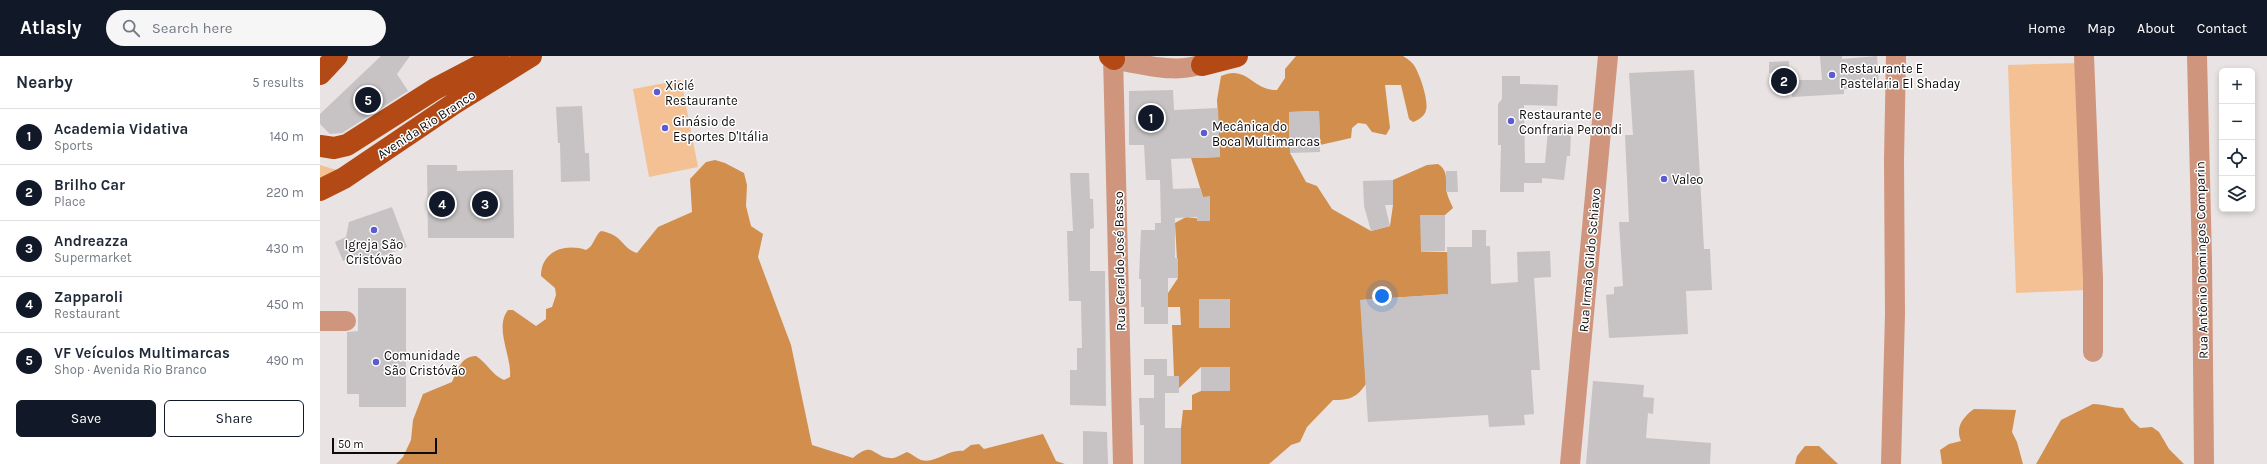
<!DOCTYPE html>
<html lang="en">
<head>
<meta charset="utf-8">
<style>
	body { margin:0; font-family:Karla,sans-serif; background:#f6f6f7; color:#1f2937 }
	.controls { position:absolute; right:12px; top:12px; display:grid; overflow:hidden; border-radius:6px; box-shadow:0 2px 6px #0003 }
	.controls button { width:36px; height:36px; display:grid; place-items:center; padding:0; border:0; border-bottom:1px solid #e0e1e3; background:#fff; color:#1f2937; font:20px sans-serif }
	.scale { position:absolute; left:12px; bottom:10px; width:105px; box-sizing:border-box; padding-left:4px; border:2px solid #0d0b0b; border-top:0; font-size:11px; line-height:14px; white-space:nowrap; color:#0d0b0b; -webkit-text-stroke:3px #fff; paint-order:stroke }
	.you { position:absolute; left:1062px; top:240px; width:14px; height:14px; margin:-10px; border:3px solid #fff; border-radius:50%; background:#1a73e8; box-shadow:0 0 0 6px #1a73e833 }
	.badge { display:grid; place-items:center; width:26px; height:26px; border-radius:50%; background:#111827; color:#fff; font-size:13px; font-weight:700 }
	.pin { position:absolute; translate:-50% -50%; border:2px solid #fff; box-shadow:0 1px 4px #0006 }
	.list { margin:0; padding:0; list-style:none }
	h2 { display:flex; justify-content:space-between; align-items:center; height:52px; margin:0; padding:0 16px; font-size:17px }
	h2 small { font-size:13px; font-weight:400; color:#747a83 }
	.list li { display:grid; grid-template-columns:26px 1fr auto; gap:12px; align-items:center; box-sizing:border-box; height:56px; padding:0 16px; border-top:1px solid #e0e1e3 }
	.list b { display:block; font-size:15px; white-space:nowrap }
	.list p { margin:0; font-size:13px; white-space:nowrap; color:#747a83 }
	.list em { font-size:13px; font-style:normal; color:#747a83 }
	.actions { display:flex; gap:8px; padding:12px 16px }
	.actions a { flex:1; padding:9px 0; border:1px solid #111827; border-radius:6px; text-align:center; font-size:14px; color:#111827 }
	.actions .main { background:#111827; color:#fff }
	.icon { flex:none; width:22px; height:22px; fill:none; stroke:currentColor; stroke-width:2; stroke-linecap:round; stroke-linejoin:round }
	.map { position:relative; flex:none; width:1947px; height:408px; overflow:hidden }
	header { display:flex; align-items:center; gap:24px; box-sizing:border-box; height:56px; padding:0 20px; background:#111827; color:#fff }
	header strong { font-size:19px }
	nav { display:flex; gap:22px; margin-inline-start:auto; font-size:14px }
	.search { width:280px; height:36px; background:#f6f6f7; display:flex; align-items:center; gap:10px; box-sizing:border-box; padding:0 14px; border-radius:22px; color:#747a83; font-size:15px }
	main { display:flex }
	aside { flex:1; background:#fff }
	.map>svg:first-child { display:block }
	.green { fill:#f3c193 }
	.forest { fill:#d18e4c }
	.building { fill:#c7c2c3 }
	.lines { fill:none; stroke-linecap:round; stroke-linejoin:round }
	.minor { stroke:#d0957d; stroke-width:20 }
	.major { stroke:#b34a15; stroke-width:22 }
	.poi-dot { fill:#5d5bd3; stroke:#fff; stroke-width:1.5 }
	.labels { text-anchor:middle; stroke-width:3; stroke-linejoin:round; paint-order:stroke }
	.poi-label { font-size:13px; fill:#0d0b0b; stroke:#fff; text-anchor:start }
	.street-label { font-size:13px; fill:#0d0b0b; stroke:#fff }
</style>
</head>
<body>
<header>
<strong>Atlasly</strong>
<div class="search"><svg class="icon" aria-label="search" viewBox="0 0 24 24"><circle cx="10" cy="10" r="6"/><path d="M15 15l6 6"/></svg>Search here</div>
<nav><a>Home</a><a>Map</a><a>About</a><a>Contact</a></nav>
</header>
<main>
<aside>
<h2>Nearby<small>5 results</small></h2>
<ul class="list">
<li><span class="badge">1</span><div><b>Academia Vidativa</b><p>Sports</p></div><em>140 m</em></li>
<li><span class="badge">2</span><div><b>Brilho Car</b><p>Place</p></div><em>220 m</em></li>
<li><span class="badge">3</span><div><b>Andreazza</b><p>Supermarket</p></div><em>430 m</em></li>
<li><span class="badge">4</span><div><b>Zapparoli</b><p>Restaurant</p></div><em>450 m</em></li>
<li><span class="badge">5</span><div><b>VF Veículos Multimarcas</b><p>Shop · Avenida Rio Branco</p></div><em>490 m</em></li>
</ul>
<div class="actions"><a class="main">Save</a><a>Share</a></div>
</aside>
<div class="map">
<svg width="1947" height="408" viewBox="0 0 1947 408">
	<rect width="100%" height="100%" fill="#e9e3e3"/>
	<path class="green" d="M 1759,7 L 1767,234 L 1696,237 L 1688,9 Z
		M 361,24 L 378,111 L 329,121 L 313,33 Z
		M 0,109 L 20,115 L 0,128 Z"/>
	<path class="forest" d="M 976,0 L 1083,0 C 1086,2 1091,5 1093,8 C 1099,15 1109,45 1106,54 C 1105,60 1098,64 1093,66 L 1089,63 L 1081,29 L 1065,29 L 1070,72 L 1066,79 L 1052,76 L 1046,68 L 1038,67 L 1032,72 L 1031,82 L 1000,89 L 999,55 L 969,56 L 970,97 L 986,126 L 997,130 L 1012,153 L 1051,175 L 1070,170 L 1073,149 L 1073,124 L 1107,109 L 1118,108 C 1130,116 1124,125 1127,137 C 1128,142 1131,147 1133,152 L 1125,159 L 1101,159 L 1102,196 L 1127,196 L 1161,236 L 1041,244 L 1046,328 C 1036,342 1030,344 1013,344 L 987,371 L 980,386 L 971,389 L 949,408 L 861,408 L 861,372 L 863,354 L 872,354 L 872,339 L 881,335 L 910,335 L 910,311 L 881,311 L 859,332 L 854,320 L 852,269 L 861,269 L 860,251 L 848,251 L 848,237 L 858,222 L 855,167 L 866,161 L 890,164 L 890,141 L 883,141 L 871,102 L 900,101 L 897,44 L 901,20 C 927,8 933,35 957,34 L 965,22 L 965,13 Z
		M 395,104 L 405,107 L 424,117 L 427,129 L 426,150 L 431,170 L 443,178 L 438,201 L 471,289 L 492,389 L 533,402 C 554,384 552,401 570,402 C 575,403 582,398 587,396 C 592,398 596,402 601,404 C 616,408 628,393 643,395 L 651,389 L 659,388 L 664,393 L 723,378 L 736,405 L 745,408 L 76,408 L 83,401 L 91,384 L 93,364 L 103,338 L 132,326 C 137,315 141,300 156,300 C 167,307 172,319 184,324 L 190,321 C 192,300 174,272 188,254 L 193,254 L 216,270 L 226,263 L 226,253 L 232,251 L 236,239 L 235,232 L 221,220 C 221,195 245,187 266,194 C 275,189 274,180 281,175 C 304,179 301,192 317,197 L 338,171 L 372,156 L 370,123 L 386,106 Z
		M 1773,348 C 1784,348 1792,352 1803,352 L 1811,364 L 1820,372 L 1832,371 L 1839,376 L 1849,393 L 1864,408 L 1716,408 L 1741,364 Z
		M 1654,353 L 1696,354 L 1692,376 L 1697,386 L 1703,408 L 1622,408 L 1620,394 L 1629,388 L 1641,385 C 1635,371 1643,361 1654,353 Z
		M 1485,390 L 1499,390 L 1518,408 L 1475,408 L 1477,400 Z"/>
	<path class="building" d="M 61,0 L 90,0 L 77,18 L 88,35 L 22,77 L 10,78 L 0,68 L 0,58 Z
		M 1500,0 L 1522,0 L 1522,3 L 1557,0 L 1559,30 L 1524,33 L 1524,38 L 1472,41 L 1472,24 L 1502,24 Z
		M 1469,5 L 1470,34 L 1459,34 L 1458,16 L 1449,17 L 1449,6 Z
		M 1374,14 L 1384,193 L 1390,193 L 1392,234 L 1366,235 L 1368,278 L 1289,282 L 1286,239 L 1294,238 L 1294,231 L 1303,230 L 1299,166 L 1309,166 L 1305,79 L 1313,79 L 1309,17 Z
		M 1182,20 L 1200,20 L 1200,28 L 1238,29 L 1237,50 L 1204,49 L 1205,107 L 1225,107 L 1228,75 L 1251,77 L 1250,100 L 1247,100 L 1244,124 L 1222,122 L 1222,127 L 1204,127 L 1204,136 L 1180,136 L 1181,89 L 1178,89 L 1178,48 L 1182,43 Z
		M 853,34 L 854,54 L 898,52 L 900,101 L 851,103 L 853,133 L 880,132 L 883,141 L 890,140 L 890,165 L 877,165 L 877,161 L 855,162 L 855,202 L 858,202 L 858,222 L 848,222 L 848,268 L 824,268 L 824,251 L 821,251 L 821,223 L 819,223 L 821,174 L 835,174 L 835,167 L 841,167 L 840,124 L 826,124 L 824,89 L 809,89 L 809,35 Z
		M 262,50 L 265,97 L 269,97 L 270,125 L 241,126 L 240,87 L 238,87 L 236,51 Z
		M 999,55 L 1000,96 L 970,97 L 969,56 Z
		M 107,109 L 137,109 L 137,115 L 193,114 L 194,182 L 108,182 Z
		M 1126,115 L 1137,115 L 1138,136 L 1126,136 Z
		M 750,117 L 769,117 L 770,143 L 773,143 L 774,172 L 770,173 L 770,215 L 785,215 L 786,350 L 750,349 L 750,314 L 757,314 L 757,292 L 762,292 L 761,245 L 749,245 L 747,175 L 753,175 Z
		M 1073,124 L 1073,149 L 1065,149 L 1070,170 L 1051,175 L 1044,150 L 1043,125 Z
		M 72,151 L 87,191 L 46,206 L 36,199 L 23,205 L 15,186 L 26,181 L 29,166 Z
		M 1100,159 L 1125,159 L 1125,195 L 1101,196 Z
		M 1152,174 L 1166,174 L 1166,190 L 1170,190 L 1171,228 L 1198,226 L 1197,196 L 1230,195 L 1231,221 L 1214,222 L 1220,314 L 1211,314 L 1214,358 L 1204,359 L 1205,369 L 1169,371 L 1168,359 L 1048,366 L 1040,244 L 1128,238 L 1127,191 L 1152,191 Z
		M 38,232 L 86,232 L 86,351 L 39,351 L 39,338 L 27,338 L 27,276 L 38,275 Z
		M 879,243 L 910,243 L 910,272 L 879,272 Z
		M 824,303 L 847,303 L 847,320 L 859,320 L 859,337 L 845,337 L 845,372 L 861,372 L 861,408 L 824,408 L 824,369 L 820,369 L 819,342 L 834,342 L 834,319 L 824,319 Z
		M 881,311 L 910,311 L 910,335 L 881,335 Z
		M 1273,325 L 1324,329 L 1323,341 L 1334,342 L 1333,358 L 1328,357 L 1326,382 L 1391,387 L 1390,408 L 1266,408 Z
		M 763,375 L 787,376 L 788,408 L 763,408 Z"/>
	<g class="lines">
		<path class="minor" d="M 793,0 L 803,408
			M 1764,0 L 1773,223 L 1773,296
			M 1877,0 L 1882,203 L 1884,408
			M 794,3 C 819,8 873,23 892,0
			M 0,265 L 26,265
			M 1250,408 L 1288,0
			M 1571,408 L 1575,258 L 1574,104 L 1576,0"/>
		<path class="major" d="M 790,0 L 794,3
			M 882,9 L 917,0
			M 0,18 L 17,0
			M 0,90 L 14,92 L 27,89 L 115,33 L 178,0
			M 0,134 L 24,122 L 135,47 L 211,0"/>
	</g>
	<g class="poi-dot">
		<circle cx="1512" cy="19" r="4"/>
		<circle cx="337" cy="36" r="4"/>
		<circle cx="1191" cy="65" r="4"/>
		<circle cx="345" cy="72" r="4"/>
		<circle cx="884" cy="77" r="4"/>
		<circle cx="1344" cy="123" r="4"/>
		<circle cx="54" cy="174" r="4"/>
		<circle cx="56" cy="306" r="4"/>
	</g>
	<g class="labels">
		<g class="poi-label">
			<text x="1520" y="17">Restaurante E<tspan x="1520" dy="15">Pastelaria El Shaday</tspan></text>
			<text x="345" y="34">Xiclé<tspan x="345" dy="15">Restaurante</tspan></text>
			<text x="1199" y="63">Restaurante e<tspan x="1199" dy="15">Confraria Perondi</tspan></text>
			<text x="353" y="70">Ginásio de<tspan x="353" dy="15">Esportes D'Itália</tspan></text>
			<text x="892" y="75">Mecânica do<tspan x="892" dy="15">Boca Multimarcas</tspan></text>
			<text x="1352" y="128">Valeo</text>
			<text x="54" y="193" text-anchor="middle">Igreja São<tspan x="54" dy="15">Cristóvão</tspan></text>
			<text x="64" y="304">Comunidade<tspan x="64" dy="15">São Cristóvão</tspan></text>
		</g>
		<g class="street-label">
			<text transform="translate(106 68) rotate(-33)" y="5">Avenida Rio Branco</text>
			<text transform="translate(1269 204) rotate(-85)" y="5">Rua Irmão Gildo Schiavo</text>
			<text transform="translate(1881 204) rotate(-91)" y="5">Rua Antônio Domingos Comparin</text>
			<text transform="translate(799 205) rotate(-91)" y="5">Rua Geraldo José Basso</text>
		</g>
	</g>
</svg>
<div class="controls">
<button>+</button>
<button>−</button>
<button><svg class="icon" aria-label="locate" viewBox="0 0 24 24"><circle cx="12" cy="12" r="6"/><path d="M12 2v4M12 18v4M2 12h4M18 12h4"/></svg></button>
<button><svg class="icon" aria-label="layers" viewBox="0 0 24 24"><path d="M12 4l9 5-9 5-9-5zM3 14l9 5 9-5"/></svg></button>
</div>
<div class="scale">50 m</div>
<div class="you"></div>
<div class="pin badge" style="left:831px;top:62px">1</div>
<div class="pin badge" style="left:1464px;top:25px">2</div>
<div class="pin badge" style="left:165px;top:148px">3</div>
<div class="pin badge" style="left:122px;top:148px">4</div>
<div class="pin badge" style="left:48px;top:44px">5</div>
</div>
</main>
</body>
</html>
